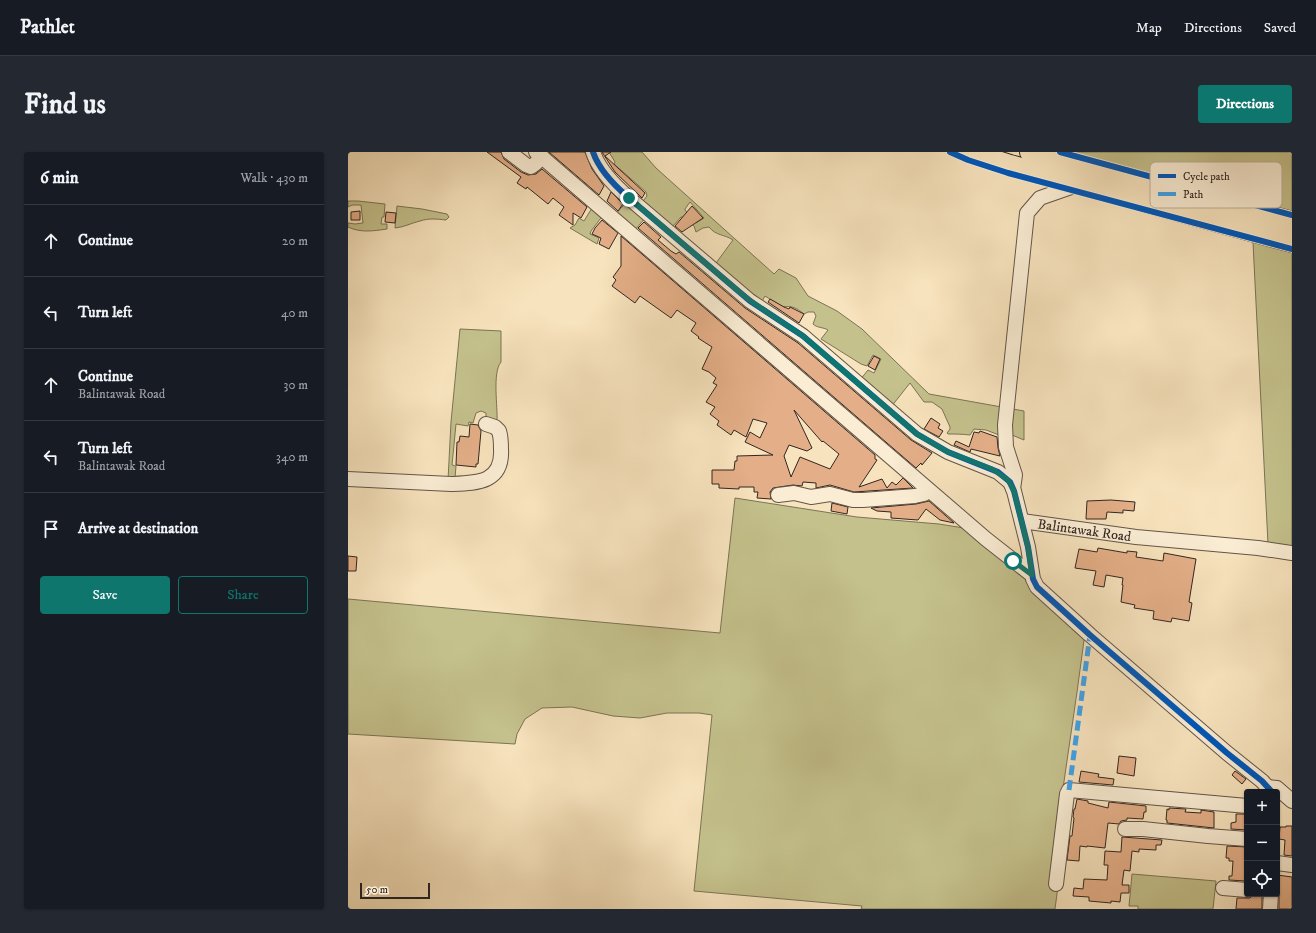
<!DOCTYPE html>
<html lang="en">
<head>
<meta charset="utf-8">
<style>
	body { margin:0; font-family:"IM FELL DW Pica",serif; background:#242831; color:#f1f3f6 }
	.controls { position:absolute; right:12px; bottom:12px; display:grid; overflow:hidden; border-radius:4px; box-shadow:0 1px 3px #0004 }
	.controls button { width:36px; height:36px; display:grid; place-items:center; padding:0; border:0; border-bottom:1px solid #363941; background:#171b24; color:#f1f3f6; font:20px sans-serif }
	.scale { position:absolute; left:12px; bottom:10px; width:70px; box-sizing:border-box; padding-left:4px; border:2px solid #322621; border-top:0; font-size:11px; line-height:14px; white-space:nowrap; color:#322621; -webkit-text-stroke:3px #faedd4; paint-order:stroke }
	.stop { position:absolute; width:12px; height:12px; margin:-9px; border:3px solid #0f766e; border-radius:50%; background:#fff }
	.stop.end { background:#0f766e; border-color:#fff; box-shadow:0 1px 4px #0008 }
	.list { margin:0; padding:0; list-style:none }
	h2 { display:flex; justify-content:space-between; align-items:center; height:52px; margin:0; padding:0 16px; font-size:17px }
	h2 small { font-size:13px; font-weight:400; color:#9ea1a6 }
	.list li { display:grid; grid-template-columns:26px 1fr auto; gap:12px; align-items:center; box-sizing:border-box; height:72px; padding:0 16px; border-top:1px solid #363941 }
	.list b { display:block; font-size:15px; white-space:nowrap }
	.list p { margin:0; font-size:13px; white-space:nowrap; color:#9ea1a6 }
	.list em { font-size:13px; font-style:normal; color:#9ea1a6 }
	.actions { display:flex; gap:8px; padding:12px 16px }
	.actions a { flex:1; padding:9px 0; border:1px solid #0f766e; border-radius:4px; text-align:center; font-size:14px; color:#0f766e }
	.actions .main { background:#0f766e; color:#fff }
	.icon { flex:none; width:22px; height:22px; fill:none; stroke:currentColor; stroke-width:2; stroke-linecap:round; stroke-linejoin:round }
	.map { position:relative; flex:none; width:944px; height:757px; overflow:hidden; border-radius:4px }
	header { display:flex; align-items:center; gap:24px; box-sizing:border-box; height:56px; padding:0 20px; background:#171b24; border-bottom:1px solid #363941 }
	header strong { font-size:19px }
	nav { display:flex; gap:22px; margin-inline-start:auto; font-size:14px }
	.intro { display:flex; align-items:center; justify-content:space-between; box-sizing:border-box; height:96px; padding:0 24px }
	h1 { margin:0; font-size:28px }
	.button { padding:10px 18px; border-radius:4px; background:#0f766e; color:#fff; font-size:14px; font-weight:700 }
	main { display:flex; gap:24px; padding:0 24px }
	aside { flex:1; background:#171b24; border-radius:4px; box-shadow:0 1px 3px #0004 }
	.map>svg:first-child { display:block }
	.green { fill:#c4c18c; stroke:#7b7456; fill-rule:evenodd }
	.building { fill:#e4af88; stroke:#322621; fill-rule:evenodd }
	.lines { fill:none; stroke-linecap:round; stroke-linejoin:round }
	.minor-casing { stroke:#635548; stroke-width:16 }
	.highway-casing { stroke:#322621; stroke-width:22 }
	.minor { stroke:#faedd4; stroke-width:14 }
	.highway { stroke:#f7e3bd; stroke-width:20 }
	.quiet { stroke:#3ea2ea; stroke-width:5; stroke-dasharray:10 5; stroke-linecap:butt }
	.cycleway-casing { stroke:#faedd4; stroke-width:8 }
	.cycleway { stroke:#0057b8; stroke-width:6 }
	.route { stroke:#0f766e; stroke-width:5 }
	.labels { text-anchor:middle; stroke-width:3.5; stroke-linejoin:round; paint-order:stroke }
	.street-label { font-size:14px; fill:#322621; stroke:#faedd4 }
	.key { fill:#faedd4; stroke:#beb19e; stroke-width:1 }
	.key-label { font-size:11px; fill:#322621 }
</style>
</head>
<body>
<header>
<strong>Pathlet</strong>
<nav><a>Map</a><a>Directions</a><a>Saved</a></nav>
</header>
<div class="intro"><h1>Find us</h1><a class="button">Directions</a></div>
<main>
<aside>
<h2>6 min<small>Walk · 430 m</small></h2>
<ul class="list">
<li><svg class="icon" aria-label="ahead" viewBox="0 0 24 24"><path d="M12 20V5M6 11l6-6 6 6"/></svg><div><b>Continue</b></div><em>20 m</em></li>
<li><svg class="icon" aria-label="left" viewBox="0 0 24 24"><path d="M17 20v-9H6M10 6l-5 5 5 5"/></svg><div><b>Turn left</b></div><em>40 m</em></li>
<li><svg class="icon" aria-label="ahead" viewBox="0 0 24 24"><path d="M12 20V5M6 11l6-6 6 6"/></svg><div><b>Continue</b><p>Balintawak Road</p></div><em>30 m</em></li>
<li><svg class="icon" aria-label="left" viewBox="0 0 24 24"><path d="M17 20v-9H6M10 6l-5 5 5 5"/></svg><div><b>Turn left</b><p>Balintawak Road</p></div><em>340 m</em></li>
<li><svg class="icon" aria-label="arrive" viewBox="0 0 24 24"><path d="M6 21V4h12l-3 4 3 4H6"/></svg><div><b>Arrive at destination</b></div></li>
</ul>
<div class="actions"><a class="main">Save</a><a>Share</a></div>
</aside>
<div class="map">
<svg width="944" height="757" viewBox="0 0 944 757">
	<rect width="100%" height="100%" fill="#f7e3bd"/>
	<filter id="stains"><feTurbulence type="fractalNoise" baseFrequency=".005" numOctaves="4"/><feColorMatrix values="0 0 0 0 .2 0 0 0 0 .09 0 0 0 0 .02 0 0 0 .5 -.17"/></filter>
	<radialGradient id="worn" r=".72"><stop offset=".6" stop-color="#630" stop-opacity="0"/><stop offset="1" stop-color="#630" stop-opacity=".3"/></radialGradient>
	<path class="green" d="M 261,0 L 294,0 L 308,16 L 426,122 L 431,117 L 448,126 L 460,144 L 489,159 L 514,177 L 581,242 L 676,259 L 676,288 L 664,283 L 651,283 L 638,278 L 626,277 L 622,283 C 614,282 607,282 600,282 L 599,281 L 602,277 L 602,275 L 594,257 L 584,250 L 576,250 L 562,231 L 543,255 L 512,228 L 520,218 L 526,221 L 533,207 L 525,203 L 519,214 L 513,212 L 473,187 L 480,178 C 475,175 469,176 465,172 L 468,164 L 466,160 L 460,160 L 456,162 C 450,157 444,153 435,155 L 417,144 L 413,151 L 375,121 L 377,119 L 368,111 L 385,88 C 376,82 368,84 361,75 L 355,76 L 348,80 L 346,74 L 335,65 L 333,65 L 325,74 L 295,49 L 299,44 L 298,40 L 266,12 L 267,10 ZM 342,50 L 356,66 L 348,71 L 337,58 L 337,57 Z
		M 721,0 L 944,0 L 944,61 Z
		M 0,49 L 10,49 L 37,52 L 36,65 L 34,65 L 33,72 L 39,72 L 39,77 C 25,79 13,81 0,75 L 0,71 L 7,72 L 15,71 L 13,53 L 4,53 L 0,55 Z
		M 279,49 L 298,65 L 287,78 L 268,62 Z
		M 49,54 L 74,57 L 99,62 L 101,65 L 98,68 C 89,67 81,66 72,69 C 63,71 57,75 47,76 Z
		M 244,56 L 256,62 L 243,79 L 242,82 L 251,86 L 249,92 L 222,76 L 227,73 L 231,66 L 236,69 Z
		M 905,90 L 944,100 L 944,396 L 920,392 Z
		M 112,177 L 153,179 L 153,210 C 144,221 150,255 149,270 L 138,269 L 138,261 L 133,259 L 128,261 L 125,271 L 121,270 L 120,274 L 108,272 L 104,313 L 108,314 L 107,326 L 100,328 L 103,270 Z
		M 387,346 L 509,365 L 591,372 L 622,377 L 683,426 L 737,481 L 729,540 L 701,733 L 710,734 L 707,757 L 513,757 L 514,754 L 346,739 L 364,563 L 351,561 L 319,561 L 292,566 L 265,564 L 224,555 L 194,556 L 177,567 L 169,582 L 167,592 L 0,582 L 0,447 L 372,481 Z
		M 784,722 L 868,729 L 865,757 L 790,757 L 790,754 L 781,754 Z"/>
	<path class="building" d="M 139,0 L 153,0 L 156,7 L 173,20 L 180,23 L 188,22 L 194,17 L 239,55 L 233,66 L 225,61 L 225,73 L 211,63 L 216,55 L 205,46 L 200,52 L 179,35 L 178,37 L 169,31 L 173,25 Z
		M 201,0 L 237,0 L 244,17 L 256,34 L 251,43 Z
		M 254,0 L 263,0 L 257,4 L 297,41 L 294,46 L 267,20 Z
		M 263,40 L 275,52 L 270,59 L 259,49 Z
		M 344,54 L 355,66 L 334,80 L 327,74 Z
		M 12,59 L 12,68 L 3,68 L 3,60 Z
		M 38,60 L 48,61 L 47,71 L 37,70 Z
		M 254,68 L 270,81 L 261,97 L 251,92 L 253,86 L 244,82 L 247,76 Z
		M 296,70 L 313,85 L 310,88 L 323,99 L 328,102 L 331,100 L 397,156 L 450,191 L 563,288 L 584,301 L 574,313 L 573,311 L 568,316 L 290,76 Z
		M 273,84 L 527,303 L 527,307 L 529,308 L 511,335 L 534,327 L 539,336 L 544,330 L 548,333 L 555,326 L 565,336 L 506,340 L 482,333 L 468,336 L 468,331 L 455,330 L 454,334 L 445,333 L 425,336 L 422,340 L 423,347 L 409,346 L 410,340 L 406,340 L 406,335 L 391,335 L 391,337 L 371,336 L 371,332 L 364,332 L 364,318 L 386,318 L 387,309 L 389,309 L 389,304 L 425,303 L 397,290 L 402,280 L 412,286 L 419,271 L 405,267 L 398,285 L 386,278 L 383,283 L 369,273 L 371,269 L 362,262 L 367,255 L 358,250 L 369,233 L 365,231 L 368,226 L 361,220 L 354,217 L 364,195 L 350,186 L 351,185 L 343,179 L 348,171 L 329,158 L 323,166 L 292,144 L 287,151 L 264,134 L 268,128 L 265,125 L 273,114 ZM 446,258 L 474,290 L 475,289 L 491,302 L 482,317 L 452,305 L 443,325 L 436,304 L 441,293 L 459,299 L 464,296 Z
		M 422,147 L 436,155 L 441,157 L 442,155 L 456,162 L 451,171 L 420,150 Z
		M 526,204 L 532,207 L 527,218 L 520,214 Z
		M 583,266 L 592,272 L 590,276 L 595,279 L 591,285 L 576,277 Z
		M 122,272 L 130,273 L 133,279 L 130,312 L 128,312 L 128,315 L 108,313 L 109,290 L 111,290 L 112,284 L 121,285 Z
		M 632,279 L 649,285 L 650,296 L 652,304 L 623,297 L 622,300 L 606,293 L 608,289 L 621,295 L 626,280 L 631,281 Z
		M 763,348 L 787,350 L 786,359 L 775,358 L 775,361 L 759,360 L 758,367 L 738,367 L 739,349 Z
		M 581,349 L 606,371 L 592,368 L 578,357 L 570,368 L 543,366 L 543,360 L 529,359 L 523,356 L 568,352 Z
		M 484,351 L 500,355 L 499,362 L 483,359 Z
		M 750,396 L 779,401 L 779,399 L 789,400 L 788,405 L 815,409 L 816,401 L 848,407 L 841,450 L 844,451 L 841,469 L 824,466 L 823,470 L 805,467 L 806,459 L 786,456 L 787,453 L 773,450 L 775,433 L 774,433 L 775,426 L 758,423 L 756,435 L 745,433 L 748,419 L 727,416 L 731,397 L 749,400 Z
		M 0,404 L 9,405 L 8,419 L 0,419 Z
		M 771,604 L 788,606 L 786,624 L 769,621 Z
		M 733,619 L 751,622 L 750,625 L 766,627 L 765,633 L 731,630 Z
		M 887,619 L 898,627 L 894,632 L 884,623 Z
		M 729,647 L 740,649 L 740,651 L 760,656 L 761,650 L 798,654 L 798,660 L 796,660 L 795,667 L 779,666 L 779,668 L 773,669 L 771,672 L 760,671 L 757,696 L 739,694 L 739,695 L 732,694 L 731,709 L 719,708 L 722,684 L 724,684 L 726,666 L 725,665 L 726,657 L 727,657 Z
		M 821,656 L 838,657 L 837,660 L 853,661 L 853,658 L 866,660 L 866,676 L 819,671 L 819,668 L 818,668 L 819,657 L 821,658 Z
		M 888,662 L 899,662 L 899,678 L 883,677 L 883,671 L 888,670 Z
		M 938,674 L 944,674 L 944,704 L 936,703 L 937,688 L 931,687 L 932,675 L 938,675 Z
		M 774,685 L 814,688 L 813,693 L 808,693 L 808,698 L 791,697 L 791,700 L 784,699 L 782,719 L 776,718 L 774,733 L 781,733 L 781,741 L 773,741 L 772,750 L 763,749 L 763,751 L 741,749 L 741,745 L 725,744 L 726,736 L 735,737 L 736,727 L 759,728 L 760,713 L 756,713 L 757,699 L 773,700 Z
		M 879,694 L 899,695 L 898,729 L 881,728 L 881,724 L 884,724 L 885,709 L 881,709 L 881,706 L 878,706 Z
		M 929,723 L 944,725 L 944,757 L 931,757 L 931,743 L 929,736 Z
		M 906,742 L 914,742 L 914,757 L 888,757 L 889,746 L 902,746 Z"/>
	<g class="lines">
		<defs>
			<g id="minor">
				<path d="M 161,0 L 178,13 L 183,15 L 187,12 L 194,5"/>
				<path d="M 188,0 L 638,387 L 684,423"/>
				<path d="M 245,0 C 251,18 267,34 281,46 L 402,149 L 455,184 L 569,282 L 600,300 L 650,320 L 662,330 L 666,339 L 680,395 L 685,427 L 689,435 L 742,483 L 879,601 L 914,629 L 924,640"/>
				<path d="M 0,327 L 103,332 C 129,331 155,331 153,297 C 153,291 153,285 151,279 L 147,275 L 138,272"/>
				<path d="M 665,337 L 667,323 L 658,295 L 657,273 L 679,61 L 692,46 L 732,32"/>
				<path d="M 430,343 L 446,341 L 463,345 L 482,342 L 505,348 L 515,348 L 567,344 L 576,342 L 580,338"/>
				<path id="s1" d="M 674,369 L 788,385 L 910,396 L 944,401"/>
				<path d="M 920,635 L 929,636 L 944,649"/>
				<path d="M 777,677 L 795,677 L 860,684 L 899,687"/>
				<path d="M 929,711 L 944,713"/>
				<path d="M 708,732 L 719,642 L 721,638 L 899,654"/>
				<path d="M 875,736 L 899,738"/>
				<path d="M 922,757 L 923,742"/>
			</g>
			<path id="highway" d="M 621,0 L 662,13 L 944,90
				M 682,0 L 944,70"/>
		</defs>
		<use href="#minor" class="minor-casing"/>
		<use href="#highway" class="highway-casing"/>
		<use href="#minor" class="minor"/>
		<use href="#highway" class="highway"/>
		<path class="quiet" d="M 721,638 L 742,483"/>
		<defs>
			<path id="cycleway" d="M 245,0 C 251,18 267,34 281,46 L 402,149 L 455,184 L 569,282 L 600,300 L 650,320 L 662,330 L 666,339 L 680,395 L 685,427 L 689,435 L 742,483 L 879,601 L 914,629 L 924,640
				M 602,0 L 620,8 L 660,21 L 944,97
				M 712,0 L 944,63"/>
		</defs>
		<use href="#cycleway" class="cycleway-casing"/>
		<use href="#cycleway" class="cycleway"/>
	</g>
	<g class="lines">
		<path class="route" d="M 281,46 L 394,142 L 407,152 L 455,184 L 569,282 L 600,300 L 644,317 L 660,328 L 666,339 L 680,395 L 684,423 L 665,409"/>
	</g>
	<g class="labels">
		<g class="street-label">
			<text dy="5" stroke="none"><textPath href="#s1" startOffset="63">Balintawak Road</textPath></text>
		</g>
	</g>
	<rect x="802" y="10" width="132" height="46" rx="6" class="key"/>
	<rect x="810" y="22" width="18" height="4" fill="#0057b8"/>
	<rect x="810" y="40" width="18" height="4" fill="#3ea2ea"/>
	<g class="key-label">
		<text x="835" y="28">Cycle path</text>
		<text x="835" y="46">Path</text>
	</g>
	<rect width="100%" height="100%" filter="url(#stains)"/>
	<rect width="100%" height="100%" fill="url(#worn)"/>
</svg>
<div class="controls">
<button>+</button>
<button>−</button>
<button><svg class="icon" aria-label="locate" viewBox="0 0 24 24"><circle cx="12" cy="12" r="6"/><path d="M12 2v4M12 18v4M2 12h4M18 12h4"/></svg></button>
</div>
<div class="scale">50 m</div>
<div class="stop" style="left:665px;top:409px"></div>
<div class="stop end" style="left:281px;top:46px"></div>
</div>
</main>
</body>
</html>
